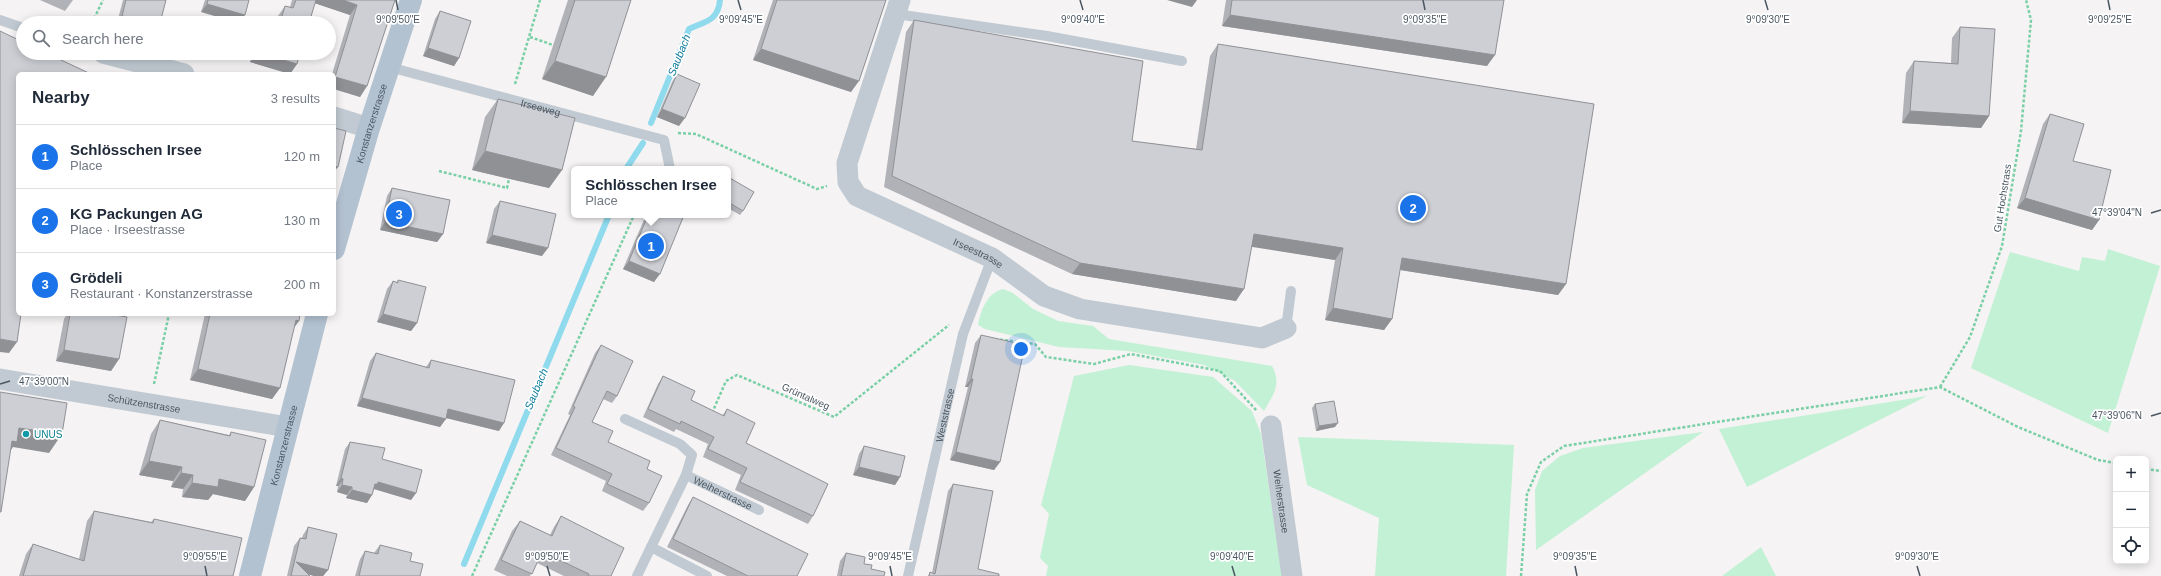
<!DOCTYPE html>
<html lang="en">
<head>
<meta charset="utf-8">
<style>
	body { margin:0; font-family:Helvetica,sans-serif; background:#f6f6f7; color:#1f2937 }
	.controls { position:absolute; right:12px; bottom:12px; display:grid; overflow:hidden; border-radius:6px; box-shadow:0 2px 10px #0003 }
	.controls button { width:36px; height:36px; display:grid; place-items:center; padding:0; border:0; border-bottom:1px solid #e0e1e3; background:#fff; color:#1f2937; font:20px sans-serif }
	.you { position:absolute; left:1021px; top:349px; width:14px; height:14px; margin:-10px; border:3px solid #fff; border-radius:50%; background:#1a73e8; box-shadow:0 0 0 6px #1a73e833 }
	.badge { display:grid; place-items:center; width:26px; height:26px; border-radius:50%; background:#1a73e8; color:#fff; font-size:13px; font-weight:700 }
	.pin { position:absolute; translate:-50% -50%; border:2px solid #fff; box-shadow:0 1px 4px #0006 }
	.popup { position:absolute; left:571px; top:166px; width:160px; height:52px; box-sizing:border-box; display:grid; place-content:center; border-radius:6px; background:#fff; filter:drop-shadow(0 1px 3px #0005); font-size:13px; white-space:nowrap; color:#747a83 }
	.popup b { font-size:15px; color:#1f2937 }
	.popup::after { content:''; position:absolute; left:50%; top:100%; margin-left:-8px; border:8px solid transparent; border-top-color:#fff }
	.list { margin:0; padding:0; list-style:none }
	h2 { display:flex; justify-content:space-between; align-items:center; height:52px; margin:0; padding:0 16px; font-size:17px }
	h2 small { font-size:13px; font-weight:400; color:#747a83 }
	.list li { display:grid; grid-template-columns:26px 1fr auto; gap:12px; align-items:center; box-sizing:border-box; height:64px; padding:0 16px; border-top:1px solid #e0e1e3 }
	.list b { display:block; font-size:15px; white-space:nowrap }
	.list p { margin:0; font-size:13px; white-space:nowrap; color:#747a83 }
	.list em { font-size:13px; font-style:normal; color:#747a83 }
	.icon { flex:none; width:22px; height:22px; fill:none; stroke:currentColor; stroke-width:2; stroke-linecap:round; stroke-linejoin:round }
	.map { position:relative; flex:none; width:2161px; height:576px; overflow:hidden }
	.search { position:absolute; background:#fff; box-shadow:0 2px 10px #0003; left:16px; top:16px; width:320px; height:44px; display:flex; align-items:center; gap:10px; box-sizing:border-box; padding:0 14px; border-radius:22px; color:#747a83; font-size:15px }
	.panel { position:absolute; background:#fff; box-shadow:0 2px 10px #0003; left:16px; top:72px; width:320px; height:244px; border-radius:6px }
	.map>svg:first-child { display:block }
	.green { fill:#c3f1d5 }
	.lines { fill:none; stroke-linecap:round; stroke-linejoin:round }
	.stream { stroke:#90daee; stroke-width:6 }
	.path { stroke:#7ad0a6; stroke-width:2.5; stroke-dasharray:3 2; stroke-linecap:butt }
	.service { stroke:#c1cad2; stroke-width:10 }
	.minor { stroke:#c1cad2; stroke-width:21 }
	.primary { stroke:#b3c2d1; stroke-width:22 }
	.wall { fill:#b0b2b7 }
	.shaded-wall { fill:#909195 }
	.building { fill:#cdcfd5; stroke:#909195 }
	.ticks { fill:none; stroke:#4a5661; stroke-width:1.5 }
	.culture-dot { fill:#0f9aa8; stroke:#fff; stroke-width:1.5 }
	.labels { text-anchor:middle; stroke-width:3.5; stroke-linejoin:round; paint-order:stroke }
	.street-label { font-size:10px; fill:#4a5661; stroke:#fff }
	.culture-label { font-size:10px; fill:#0d838f; stroke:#fff; text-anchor:start }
	.water-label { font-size:11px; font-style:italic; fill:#0c7c9b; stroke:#fff }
	.ticks-label { font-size:10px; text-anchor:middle; fill:#4a5661; stroke:#fff; stroke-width:3.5; stroke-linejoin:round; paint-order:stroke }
</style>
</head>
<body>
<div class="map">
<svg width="2161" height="576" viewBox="0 0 2161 576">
	<rect width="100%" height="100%" fill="#f5f3f3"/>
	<path class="green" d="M 2108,249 L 2160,266 L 2108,433 L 1971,368 L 2010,252 L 2079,271 L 2082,257 L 2105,261 Z
		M 1003,289 L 1013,293 L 1033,309 L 1058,321 L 1093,326 L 1109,339 L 1272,366 C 1282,384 1273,395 1264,411 L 1235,381 L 1204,365 L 1128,351 L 1059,347 L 985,329 L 978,325 C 981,310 987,293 1003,289 Z
		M 1129,365 L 1213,377 L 1252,411 L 1261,434 L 1282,576 L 1046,576 L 1048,566 L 1040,558 L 1049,514 L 1041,505 L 1074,376 Z
		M 1927,396 L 1747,487 L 1719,429 Z
		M 1703,432 L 1536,550 L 1535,490 L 1542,471 L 1560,456 L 1583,448 Z
		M 1298,437 L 1514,445 L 1506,576 L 1375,576 L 1379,518 L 1307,485 Z
		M 1761,547 L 1776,576 L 1722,576 Z"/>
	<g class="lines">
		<path class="stream" d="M 651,123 L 689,29 C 706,21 718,21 720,0
			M 626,169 L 643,143
			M 464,564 L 609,215"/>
		<path class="path" d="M 92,23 L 103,0
			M 530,37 L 553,45
			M 515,84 L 540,0
			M 678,133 L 696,134 L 817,189 L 827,186
			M 439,171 L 507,188 L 509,179
			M 995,339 L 1035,344 L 1046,357 L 1094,364 L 1131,354 L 1220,371 L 1257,411
			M 154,384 L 169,314
			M 1940,387 L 1970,337 L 2002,246 L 2021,131 L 2031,20 L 2026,0
			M 712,413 L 726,381 L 737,375 L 834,417 L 949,325
			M 2146,469 L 2161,471
			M 472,576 L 634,215
			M 1521,576 L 1527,494 L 1541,462 L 1564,446 L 1940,387 L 2018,427 L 2098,460 L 2116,463"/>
		<g class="service">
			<path d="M 896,14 L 1047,36 L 1182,61"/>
			<path d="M 0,20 L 23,28"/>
			<path id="s1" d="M 389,67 L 664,140 L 670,169"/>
			<path d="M 1286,328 L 1291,291"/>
			<path d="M 625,419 L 680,444 L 692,455 L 686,475 L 637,576"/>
			<path id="s2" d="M 686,475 L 759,510"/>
			<path d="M 651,547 L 707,576"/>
			<path id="s3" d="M 908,576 L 963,334 L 992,258"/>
		</g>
		<g class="minor">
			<path id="s4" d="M 900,0 L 847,163 L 848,182 L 857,196 L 992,258 L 1044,296 L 1080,309 L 1262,338 L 1286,328"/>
			<path d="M 103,53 L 184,74"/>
			<path d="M 334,117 L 369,128"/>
			<path id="s5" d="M 0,379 L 288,427"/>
			<path id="s6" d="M 1271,426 L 1292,576"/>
		</g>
		<g class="primary">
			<path id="s7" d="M 334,249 L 369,128 L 411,0"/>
			<path id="s8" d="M 250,576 L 317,314"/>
		</g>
	</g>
	<path class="wall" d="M 40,0 L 73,0 L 65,11 Z
		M 123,0 L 166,0 L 160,23 L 117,23 Z
		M 205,0 L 249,0 L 201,12 Z
		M 292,0 L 395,0 L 367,86 L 360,97 L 334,89 L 334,74 L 332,74 L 350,15 L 315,3 L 309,23 L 276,23 L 278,16 L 285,6 L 290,7 Z
		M 568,0 L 631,0 L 593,96 L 542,79 Z
		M 773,0 L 886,0 L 851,92 L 753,60 Z
		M 1226,0 L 1504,0 L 1487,66 L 1222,26 Z
		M 440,11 L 459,58 L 454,66 L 423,56 L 435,19 Z
		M 914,20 L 1132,141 L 1196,149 L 1210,56 L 1218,44 L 1566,284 L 1558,295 L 1400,270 L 1392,319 L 1384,330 L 1325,320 L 1335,260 L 1252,246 L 1236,301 L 1072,274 L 884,187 L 906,32 Z
		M 1960,27 L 1989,116 L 1981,128 L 1902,123 L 1906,73 L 1914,61 L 1951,63 L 1952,38 Z
		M 253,53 L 300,53 L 297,64 L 290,74 L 250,62 Z
		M 677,74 L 679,126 L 657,117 L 672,82 Z
		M 498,99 L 562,170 L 549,188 L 472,170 L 485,117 Z
		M 2050,114 L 2099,220 L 2092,230 L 2017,208 L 2043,124 Z
		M 728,177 L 743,211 L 740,215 L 728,208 Z
		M 392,188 L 443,234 L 437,242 L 380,230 L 387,196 Z
		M 500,201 L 542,256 L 486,243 L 494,209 Z
		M 646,215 L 684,215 L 654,282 L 623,269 Z
		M 398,280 L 417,323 L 411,331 L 377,322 L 387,289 L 393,281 L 397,282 Z
		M 67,314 L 109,314 L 119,359 L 111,371 L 56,361 L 64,319 Z
		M 205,314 L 300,314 L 294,327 L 280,388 L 272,399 L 190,380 Z
		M 981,335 L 1000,462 L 994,470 L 950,460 L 968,387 L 965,387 L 975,343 Z
		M 601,345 L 617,396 L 612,403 L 603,399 L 592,422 L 608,442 L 647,469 L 649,503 L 643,511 L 602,491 L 606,481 L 551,455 L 570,415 L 568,414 L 595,353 Z
		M 376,353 L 426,367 L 431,360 L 499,431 L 446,418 L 440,427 L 357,406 L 370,361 Z
		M 663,376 L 691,400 L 722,416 L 727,409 L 746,443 L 813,516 L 808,524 L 735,490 L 741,475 L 703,457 L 708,444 L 676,429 L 674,432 L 643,417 L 658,384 Z
		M 1315,404 L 1335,427 L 1316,431 L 1312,408 Z
		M 160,420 L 229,435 L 231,432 L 254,487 L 245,501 L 213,494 L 208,500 L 182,497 L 183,489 L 171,487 L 173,481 L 139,475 L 151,434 Z
		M 350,442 L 382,459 L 416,493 L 411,500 L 374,489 L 367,503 L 346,498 L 347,495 L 337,492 L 338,486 L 336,486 L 345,449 Z
		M 864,446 L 900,477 L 895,485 L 853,475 L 859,454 Z
		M 953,484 L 978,569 L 999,576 L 928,576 L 930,572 L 932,573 L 948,491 Z
		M 693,497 L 797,576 L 727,576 L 667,547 L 688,505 Z
		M 94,511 L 151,522 L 154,519 L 233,576 L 19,576 L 26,554 L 33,544 L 79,559 L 87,521 Z
		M 561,516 L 611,576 L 564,576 L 537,563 L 530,576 L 507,576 L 494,570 L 512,531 L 520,521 L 550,535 L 554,527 Z
		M 308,527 L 328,570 L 323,576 L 314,576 L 308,574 L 310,576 L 287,576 L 294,546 L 300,538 L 302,538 L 303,535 Z
		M 380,545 L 410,561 L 420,576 L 355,576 L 360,559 L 365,551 L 374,553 Z
		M 846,553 L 871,569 L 884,576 L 837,576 L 840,561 Z"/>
	<path class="shaded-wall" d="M 312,0 L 343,0 L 357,5 L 350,15 L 311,2 Z
		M 1167,0 L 1197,0 L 1192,7 Z
		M 207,4 L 245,15 L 239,23 L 238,23 L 201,12 Z
		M 1230,15 L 1495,55 L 1487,66 L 1222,26 Z
		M 122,16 L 151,23 L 117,23 Z
		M 428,48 L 459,58 L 454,66 L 423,56 Z
		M 761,49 L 859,81 L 851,92 L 753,60 Z
		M 257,53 L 260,53 L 297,64 L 290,74 L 250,62 Z
		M 555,61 L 606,77 L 593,96 L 542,79 Z
		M 335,77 L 367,86 L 360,97 L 334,89 L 334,79 Z
		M 662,109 L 685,118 L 679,126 L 657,117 Z
		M 1910,111 L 1989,116 L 1981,128 L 1902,123 Z
		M 485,151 L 562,170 L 549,188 L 472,170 Z
		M 334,166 L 338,167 L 334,172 Z
		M 2025,198 L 2099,220 L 2092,230 L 2017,208 Z
		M 385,222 L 443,234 L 437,242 L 380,230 Z
		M 1254,234 L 1343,248 L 1335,260 L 1246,246 Z
		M 492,235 L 548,248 L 542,256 L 486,243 Z
		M 1402,258 L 1566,284 L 1558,295 L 1394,269 Z
		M 629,261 L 660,274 L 654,282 L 623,269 Z
		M 1080,263 L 1244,289 L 1236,301 L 1072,274 Z
		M 1333,308 L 1392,319 L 1384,330 L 1325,320 Z
		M 383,314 L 417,323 L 411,331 L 377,322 Z
		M 296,320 L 299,321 L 291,332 Z
		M 0,339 L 17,342 L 9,353 L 0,352 Z
		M 64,350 L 119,359 L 111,371 L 56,361 Z
		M 198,369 L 280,388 L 272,399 L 190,380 Z
		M 971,379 L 973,379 L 968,387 L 965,387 Z
		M 362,398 L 446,419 L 440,427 L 357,406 Z
		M 448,409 L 504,423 L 499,431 L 442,417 Z
		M 1338,423 L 1335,427 L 1316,431 L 1319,426 Z
		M 19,428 L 62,434 L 49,453 L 13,447 L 4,460 L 0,459 Z
		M 956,452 L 1000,462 L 994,470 L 950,460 Z
		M 149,461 L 182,467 L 173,481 L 139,475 Z
		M 859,467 L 900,477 L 895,485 L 853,475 Z
		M 181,473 L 193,475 L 183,489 L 171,487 Z
		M 341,478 L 343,479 L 338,486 L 336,486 Z
		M 219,479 L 254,487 L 245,501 L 213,494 L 208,500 L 182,497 L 192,483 Z
		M 378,482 L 416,493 L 411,500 L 374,489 L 373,492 L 375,484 Z
		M 342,485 L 352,487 L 347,495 L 337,492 Z
		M 352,490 L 372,495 L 367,503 L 346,498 Z
		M 296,562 L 328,570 L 323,576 L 314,576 L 292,570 Z"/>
	<path class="building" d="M 126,0 L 166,0 L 160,23 L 151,23 L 122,16 Z
		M 208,0 L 249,0 L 245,15 L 207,4 Z
		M 296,0 L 316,0 L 309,23 L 280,23 L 285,6 L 293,8 Z
		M 343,0 L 395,0 L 367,86 L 335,77 L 357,5 Z
		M 575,0 L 631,0 L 606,77 L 555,61 Z
		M 777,0 L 886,0 L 859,81 L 761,49 Z
		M 1232,0 L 1504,0 L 1495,55 L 1230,15 Z
		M 440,11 L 471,21 L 459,58 L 428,48 Z
		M 914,20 L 1143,61 L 1132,141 L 1202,150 L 1218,44 L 1594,104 L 1566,284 L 1402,258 L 1392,319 L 1333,308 L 1343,248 L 1254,234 L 1244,289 L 1080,263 L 892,176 Z
		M 1960,27 L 1995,29 L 1989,116 L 1910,111 L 1914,61 L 1958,64 Z
		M 0,31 L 23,42 L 23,53 L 46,53 L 91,74 L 18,74 L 18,314 L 21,314 L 17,342 L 0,339 Z
		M 260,53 L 300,53 L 297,64 Z
		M 677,74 L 700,84 L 685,118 L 662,109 Z
		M 498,99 L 575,118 L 562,170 L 485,151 Z
		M 2050,114 L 2084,124 L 2073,161 L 2111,170 L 2099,220 L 2025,198 Z
		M 334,128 L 346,131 L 338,167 L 334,166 Z
		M 728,177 L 754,192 L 743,211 L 728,202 Z
		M 392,188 L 450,200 L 443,234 L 385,222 Z
		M 500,201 L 556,214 L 548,248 L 492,235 Z
		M 648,215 L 684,215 L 660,274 L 629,261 Z
		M 398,280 L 426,287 L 417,323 L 383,314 L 393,281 L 398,283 Z
		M 70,314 L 109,314 L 127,317 L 119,359 L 64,350 Z
		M 210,314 L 300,314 L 299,321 L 296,320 L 280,388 L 198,369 Z
		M 981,335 L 1025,345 L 1000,462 L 956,452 L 973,379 L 971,379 Z
		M 601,345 L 633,361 L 617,396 L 607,391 L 592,422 L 613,431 L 608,442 L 650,461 L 647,469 L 662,476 L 649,503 L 607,484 L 612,474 L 556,448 L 575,407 L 573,406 Z
		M 376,353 L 429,368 L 431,360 L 515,380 L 504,423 L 448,409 L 446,419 L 362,398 Z
		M 663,376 L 695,391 L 691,400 L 724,416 L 727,409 L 755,423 L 746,443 L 828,484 L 813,516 L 740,482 L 747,468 L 708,449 L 714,437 L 681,421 L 680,424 L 648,409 Z
		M 0,392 L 67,403 L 62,434 L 19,428 L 17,442 L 12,441 L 1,512 L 0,512 Z
		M 1334,401 L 1338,423 L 1319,426 L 1315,404 Z
		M 160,420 L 230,436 L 231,432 L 266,440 L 254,487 L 219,479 L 218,487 L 192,483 L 193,475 L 181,473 L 182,467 L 149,461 Z
		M 350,442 L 385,448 L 382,459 L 422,470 L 416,493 L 378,482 L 378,484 L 375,484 L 372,495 L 352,490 L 352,487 L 342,485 L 343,479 L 341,478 Z
		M 864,446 L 905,456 L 900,477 L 859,467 Z
		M 953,484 L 993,491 L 978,569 L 999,574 L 999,576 L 929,576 L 930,572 L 935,574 Z
		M 693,497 L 808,554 L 797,576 L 748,576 L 673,539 Z
		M 94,511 L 153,523 L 154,519 L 242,538 L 233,576 L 23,576 L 33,544 L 84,561 Z
		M 561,516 L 624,548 L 611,576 L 588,576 L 589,574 L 542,552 L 532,574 L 501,560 L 520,521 L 552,536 Z
		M 308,527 L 337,534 L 328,570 L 296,562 L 310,576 L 291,576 L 300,538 L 306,539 Z
		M 380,545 L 412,553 L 410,561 L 423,564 L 420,576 L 359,576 L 365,551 L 378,554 Z
		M 846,553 L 865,557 L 864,564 L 872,565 L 871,569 L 885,572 L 884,576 L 841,576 Z"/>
	<path class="ticks" d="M 396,0 L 398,10M 738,0 L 741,10M 1080,0 L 1083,10M 1423,0 L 1425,10M 1765,0 L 1768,10M 2108,0 L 2110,10M 2151,213 L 2161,210M 0,384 L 10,381M 2151,416 L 2161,413M 205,566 L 207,576M 547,566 L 550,576M 890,566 L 892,576M 1232,566 L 1235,576M 1575,566 L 1577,576M 1917,566 L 1920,576"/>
	<circle class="culture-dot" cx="26" cy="434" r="4"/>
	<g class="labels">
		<g class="street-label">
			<text dy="4" stroke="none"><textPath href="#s1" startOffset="157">Irseeweg</textPath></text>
			<text dy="4" stroke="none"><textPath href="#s7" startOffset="131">Konstanzerstrasse</textPath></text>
			<text transform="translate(2002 198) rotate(-81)" y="4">Gut Hochstrass</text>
			<text dy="4" stroke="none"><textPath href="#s4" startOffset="341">Irseestrasse</textPath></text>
			<text transform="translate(806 396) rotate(24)" y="4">Grüntalweg</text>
			<text dy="4" stroke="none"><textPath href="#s5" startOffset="146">Schützenstrasse</textPath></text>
			<text dy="4" stroke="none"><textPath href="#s3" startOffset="165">Weststrasse</textPath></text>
			<text dy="4" stroke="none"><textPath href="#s8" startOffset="135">Konstanzerstrasse</textPath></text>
			<text dy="4" stroke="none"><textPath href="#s2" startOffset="41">Weiherstrasse</textPath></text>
			<text dy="4" stroke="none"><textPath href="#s6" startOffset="76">Weiherstrasse</textPath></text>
		</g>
		<g class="culture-label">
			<text x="34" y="438">UNUS</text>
		</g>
		<g class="water-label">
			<text transform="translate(679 55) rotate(-68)" y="4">Saubach</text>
			<text transform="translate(536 389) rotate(-67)" y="4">Saubach</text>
		</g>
	</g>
	<g class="ticks-label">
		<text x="398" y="23">9°09'50"E</text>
		<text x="741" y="23">9°09'45"E</text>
		<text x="1425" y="23">9°09'35"E</text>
		<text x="2110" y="23">9°09'25"E</text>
		<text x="1083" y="23">9°09'40"E</text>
		<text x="1768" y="23">9°09'30"E</text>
		<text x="2117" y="216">47°39'04"N</text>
		<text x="44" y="385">47°39'00"N</text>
		<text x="2117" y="419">47°39'06"N</text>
		<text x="205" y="560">9°09'55"E</text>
		<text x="547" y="560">9°09'50"E</text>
		<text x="890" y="560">9°09'45"E</text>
		<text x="1232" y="560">9°09'40"E</text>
		<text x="1575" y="560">9°09'35"E</text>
		<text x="1917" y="560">9°09'30"E</text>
	</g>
</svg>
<div class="controls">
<button>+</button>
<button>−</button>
<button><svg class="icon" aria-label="locate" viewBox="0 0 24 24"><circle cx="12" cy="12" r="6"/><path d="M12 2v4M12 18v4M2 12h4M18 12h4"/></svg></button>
</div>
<div class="you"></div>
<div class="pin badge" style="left:651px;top:246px">1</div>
<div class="popup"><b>Schlösschen Irsee</b>Place</div>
<div class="pin badge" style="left:1413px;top:208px">2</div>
<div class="pin badge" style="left:399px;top:214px">3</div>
<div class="search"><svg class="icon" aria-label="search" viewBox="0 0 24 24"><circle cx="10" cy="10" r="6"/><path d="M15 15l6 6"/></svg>Search here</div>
<section class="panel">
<h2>Nearby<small>3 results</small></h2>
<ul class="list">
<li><span class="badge">1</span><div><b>Schlösschen Irsee</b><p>Place</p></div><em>120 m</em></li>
<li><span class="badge">2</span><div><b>KG Packungen AG</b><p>Place · Irseestrasse</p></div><em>130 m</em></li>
<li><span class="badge">3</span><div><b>Grödeli</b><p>Restaurant · Konstanzerstrasse</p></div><em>200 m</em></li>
</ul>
</section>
</div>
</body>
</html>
